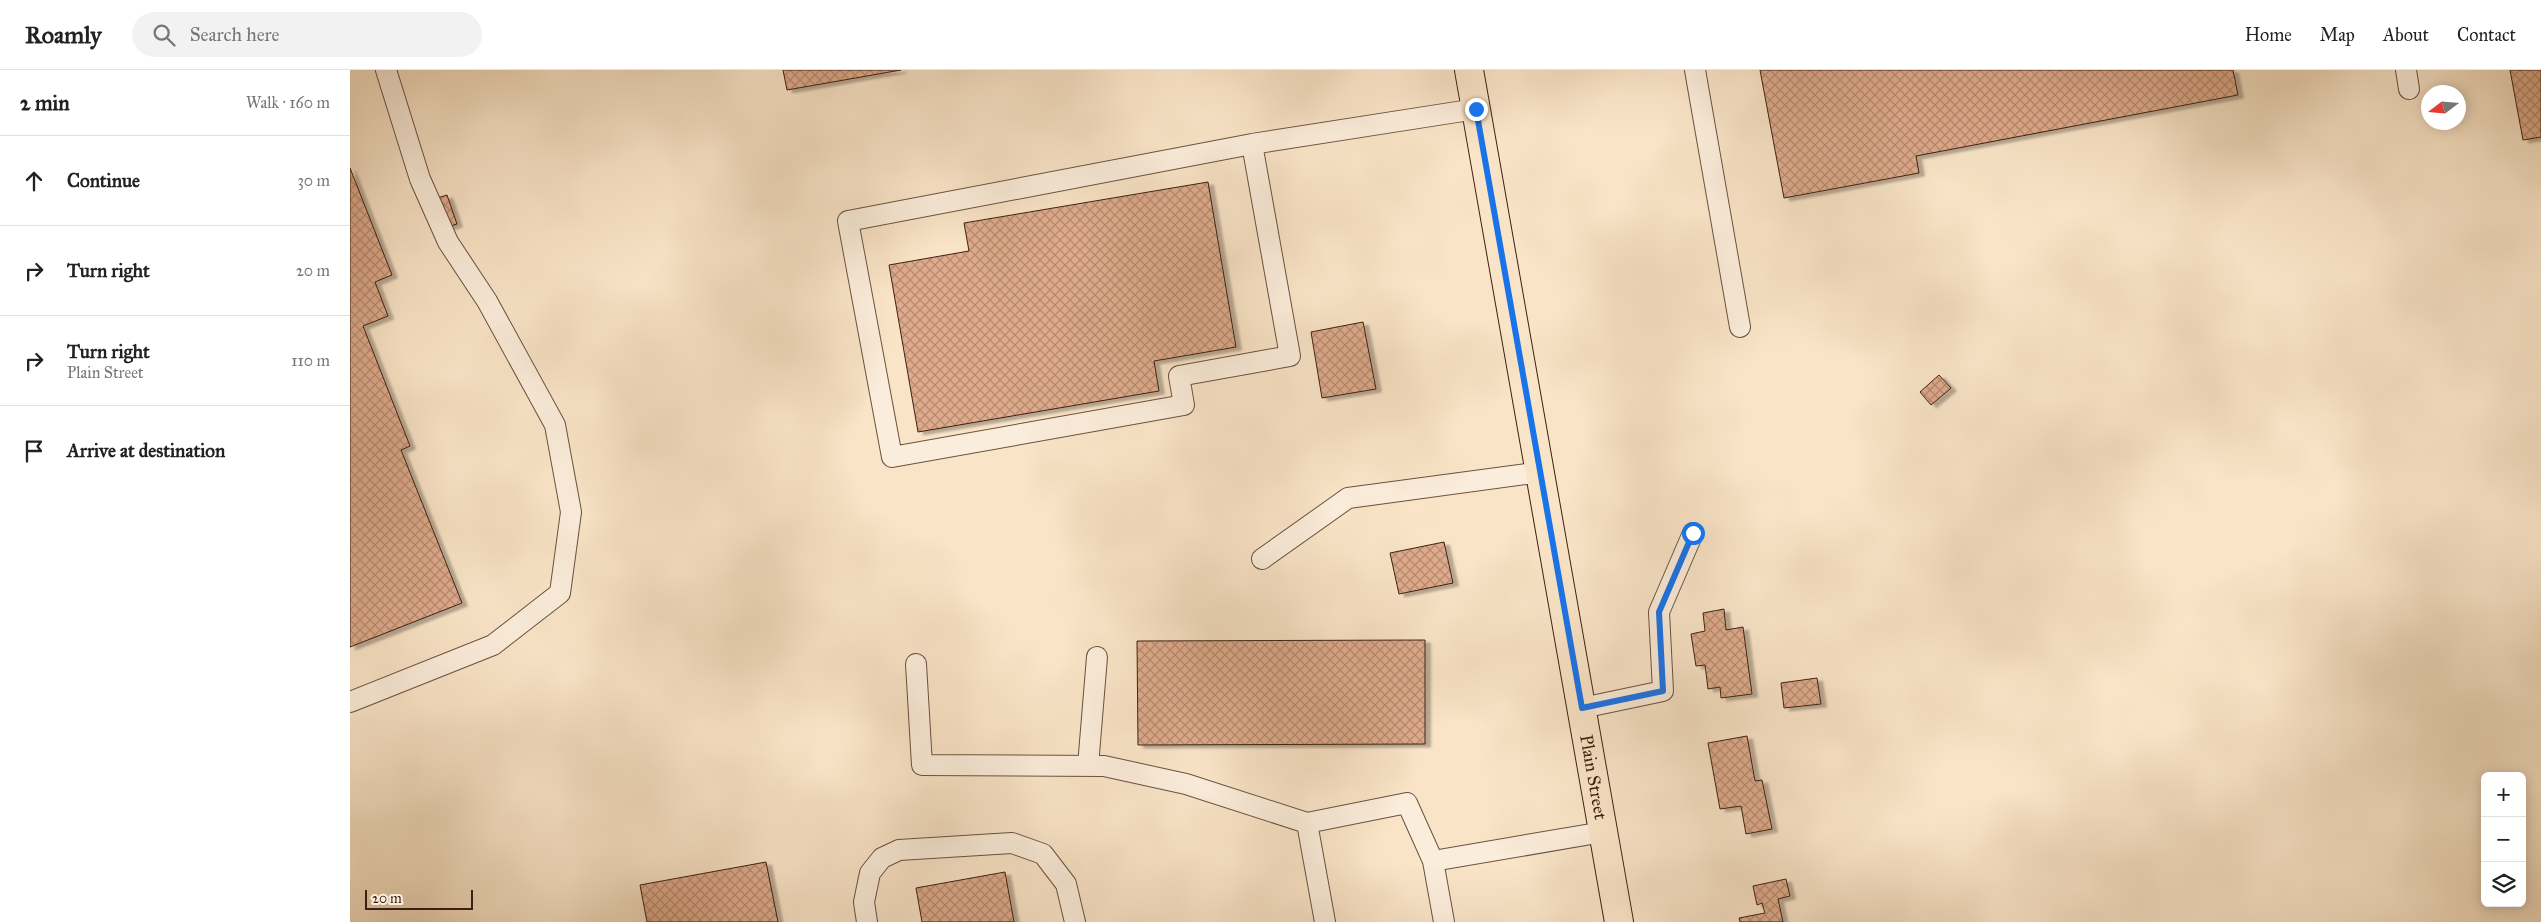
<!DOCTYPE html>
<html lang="en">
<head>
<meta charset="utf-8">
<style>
	body { margin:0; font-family:"IM FELL Great Primer",serif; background:#f2f2f2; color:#222 }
	.controls { position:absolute; right:15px; bottom:15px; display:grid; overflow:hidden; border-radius:8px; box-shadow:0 2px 12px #0003 }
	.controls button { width:45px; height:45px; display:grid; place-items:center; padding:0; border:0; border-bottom:1px solid #e0e0e0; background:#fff; color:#222; font:25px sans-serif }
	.compass { position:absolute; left:2071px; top:15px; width:45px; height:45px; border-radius:50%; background:#fff; box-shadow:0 2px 12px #0003; rotate:254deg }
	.scale { position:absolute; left:15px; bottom:12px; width:108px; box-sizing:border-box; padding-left:5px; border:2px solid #3d2012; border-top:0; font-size:14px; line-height:18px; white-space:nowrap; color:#3d2012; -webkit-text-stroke:4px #fbeddb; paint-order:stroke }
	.stop { position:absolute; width:15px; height:15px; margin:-11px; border:4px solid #1a73e8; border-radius:50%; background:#fff }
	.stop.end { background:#1a73e8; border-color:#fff; box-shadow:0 1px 5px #0008 }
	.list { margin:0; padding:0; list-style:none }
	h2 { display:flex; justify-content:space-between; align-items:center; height:65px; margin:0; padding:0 20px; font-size:21px }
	h2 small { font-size:16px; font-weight:400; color:#767676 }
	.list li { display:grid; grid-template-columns:32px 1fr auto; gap:15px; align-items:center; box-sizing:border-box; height:90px; padding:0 20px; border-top:1px solid #e0e0e0 }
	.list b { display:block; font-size:19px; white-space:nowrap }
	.list p { margin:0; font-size:16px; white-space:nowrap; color:#767676 }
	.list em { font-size:16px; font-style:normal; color:#767676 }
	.icon { flex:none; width:28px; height:28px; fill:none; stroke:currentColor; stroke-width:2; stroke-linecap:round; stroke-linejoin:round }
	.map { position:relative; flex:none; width:2191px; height:852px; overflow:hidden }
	header { display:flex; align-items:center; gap:30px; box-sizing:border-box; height:70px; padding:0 25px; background:#fff; border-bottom:1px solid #e0e0e0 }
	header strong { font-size:24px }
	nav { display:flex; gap:28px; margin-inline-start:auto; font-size:18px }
	.search { width:350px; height:45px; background:#f2f2f2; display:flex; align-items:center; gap:12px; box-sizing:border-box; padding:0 18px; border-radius:28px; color:#767676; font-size:19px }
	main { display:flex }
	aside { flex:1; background:#fff }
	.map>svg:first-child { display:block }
	.building { fill:url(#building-cross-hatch); stroke:#3d2012; filter:url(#shadow) }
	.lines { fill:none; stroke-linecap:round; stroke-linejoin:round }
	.service-casing { stroke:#6c513f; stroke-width:22 }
	.primary-casing { stroke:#3d2012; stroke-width:30 }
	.service { stroke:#fbeddb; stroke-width:20 }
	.primary { stroke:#f9e4c7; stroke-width:28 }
	.route { stroke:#1a73e8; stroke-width:6 }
	.labels { text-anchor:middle; stroke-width:4; stroke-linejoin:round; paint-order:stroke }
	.street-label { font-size:18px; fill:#3d2012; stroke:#fbeddb }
</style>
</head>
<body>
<header>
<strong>Roamly</strong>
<div class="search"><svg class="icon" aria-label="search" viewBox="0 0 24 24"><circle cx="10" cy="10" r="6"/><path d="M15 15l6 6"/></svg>Search here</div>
<nav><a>Home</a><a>Map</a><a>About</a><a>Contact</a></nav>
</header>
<main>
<aside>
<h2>2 min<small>Walk · 160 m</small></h2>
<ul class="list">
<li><svg class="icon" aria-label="ahead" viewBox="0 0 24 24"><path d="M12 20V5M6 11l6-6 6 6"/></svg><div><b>Continue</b></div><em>30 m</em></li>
<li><svg class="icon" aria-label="right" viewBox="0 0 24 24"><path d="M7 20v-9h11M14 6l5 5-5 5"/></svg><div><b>Turn right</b></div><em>20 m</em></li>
<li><svg class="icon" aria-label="right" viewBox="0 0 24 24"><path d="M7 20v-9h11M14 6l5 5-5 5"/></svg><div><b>Turn right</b><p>Plain Street</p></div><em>110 m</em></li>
<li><svg class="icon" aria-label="arrive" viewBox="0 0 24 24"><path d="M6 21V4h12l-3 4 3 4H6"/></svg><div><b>Arrive at destination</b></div></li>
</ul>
</aside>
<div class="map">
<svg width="2191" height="852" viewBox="0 0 2191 852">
	<defs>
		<pattern id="building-cross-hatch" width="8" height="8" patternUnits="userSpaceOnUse" patternTransform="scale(1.25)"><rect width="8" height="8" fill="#dfab8c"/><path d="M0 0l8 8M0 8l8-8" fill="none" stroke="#b68b71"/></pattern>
		<filter id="shadow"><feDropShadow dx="5.5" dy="3" stdDeviation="1" flood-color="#0004"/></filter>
	</defs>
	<rect width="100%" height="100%" fill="#f9e4c7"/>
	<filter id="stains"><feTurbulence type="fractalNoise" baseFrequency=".004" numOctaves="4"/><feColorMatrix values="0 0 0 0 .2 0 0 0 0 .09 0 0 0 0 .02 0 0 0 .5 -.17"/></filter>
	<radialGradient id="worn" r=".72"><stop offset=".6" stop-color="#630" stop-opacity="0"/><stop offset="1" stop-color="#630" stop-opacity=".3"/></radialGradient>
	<path class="building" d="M 433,0 L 551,0 L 437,20 Z
		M 1410,0 L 1883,0 L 1888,25 L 1566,86 L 1569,103 L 1434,128 Z
		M 2160,0 L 2191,0 L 2191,67 L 2173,70 Z
		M 0,98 L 42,205 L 25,212 L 38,246 L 13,256 L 60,376 L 51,380 L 112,533 L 0,577 Z
		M 858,112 L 886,277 L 804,291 L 809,321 L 568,362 L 539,195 L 619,181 L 614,153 Z
		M 97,125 L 107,154 L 94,158 L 84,129 Z
		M 1013,252 L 1026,319 L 972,328 L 961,262 Z
		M 1589,305 L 1601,318 L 1581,335 L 1570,322 Z
		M 1094,472 L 1103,513 L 1049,524 L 1040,483 Z
		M 1374,539 L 1376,560 L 1393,557 L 1402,624 L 1371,628 L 1370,617 L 1358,619 L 1355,595 L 1346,596 L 1341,564 L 1355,561 L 1353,543 Z
		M 1075,570 L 1075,674 L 788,675 L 787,571 Z
		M 1467,608 L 1471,634 L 1434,638 L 1431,613 Z
		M 1397,666 L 1405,711 L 1412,710 L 1422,759 L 1396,764 L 1391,736 L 1370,739 L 1358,673 Z
		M 416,792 L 428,852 L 297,852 L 290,815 Z
		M 655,802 L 664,852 L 572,852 L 566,818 Z
		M 1436,809 L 1440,826 L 1428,829 L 1433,852 L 1390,852 L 1389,848 L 1415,843 L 1412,833 L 1407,835 L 1403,816 Z"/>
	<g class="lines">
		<defs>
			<path id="service" d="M 1345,0 L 1390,257
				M 2056,0 L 2059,19
				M 902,74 L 940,286 L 829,306 L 834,335 L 542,387 L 498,151 L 902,74 L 1126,39
				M 912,489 L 998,428 L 1191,402
				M 566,594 L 572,695 L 754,696 L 836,714 L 957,753
				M 0,632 L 143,575 L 210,523 L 221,442 L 205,355 L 137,231 L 98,172 L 70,109 L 36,0
				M 1232,638 L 1313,621 L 1309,542 L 1343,463
				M 738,696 L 747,587
				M 1083,791 L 1253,762
				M 517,852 L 514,832 L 520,803 L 532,788 L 549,780 L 662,773 L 693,784 L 716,814 L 725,852
				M 975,852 L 957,753 L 1057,733 L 1083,791 L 1094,852"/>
			<g id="primary">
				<path id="s1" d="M 1119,0 L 1269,852"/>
			</g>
		</defs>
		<use href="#service" class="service-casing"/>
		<use href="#primary" class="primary-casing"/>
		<use href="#service" class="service"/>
		<use href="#primary" class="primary"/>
	</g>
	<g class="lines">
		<path class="route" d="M 1126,39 L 1232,638 L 1313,621 L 1309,542 L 1343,463"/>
	</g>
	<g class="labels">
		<g class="street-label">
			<text dy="6" stroke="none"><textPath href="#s1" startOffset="718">Plain Street</textPath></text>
		</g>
	</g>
	<rect width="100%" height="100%" filter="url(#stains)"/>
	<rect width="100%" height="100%" fill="url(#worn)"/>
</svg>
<div class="controls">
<button>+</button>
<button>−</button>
<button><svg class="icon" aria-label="layers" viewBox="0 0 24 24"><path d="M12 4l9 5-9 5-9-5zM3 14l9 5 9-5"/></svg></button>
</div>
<svg class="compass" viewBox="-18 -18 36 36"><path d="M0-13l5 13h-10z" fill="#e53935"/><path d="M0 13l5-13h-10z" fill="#767676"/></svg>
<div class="scale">20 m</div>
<div class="stop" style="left:1343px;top:463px"></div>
<div class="stop end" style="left:1126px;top:39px"></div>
</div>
</main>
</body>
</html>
